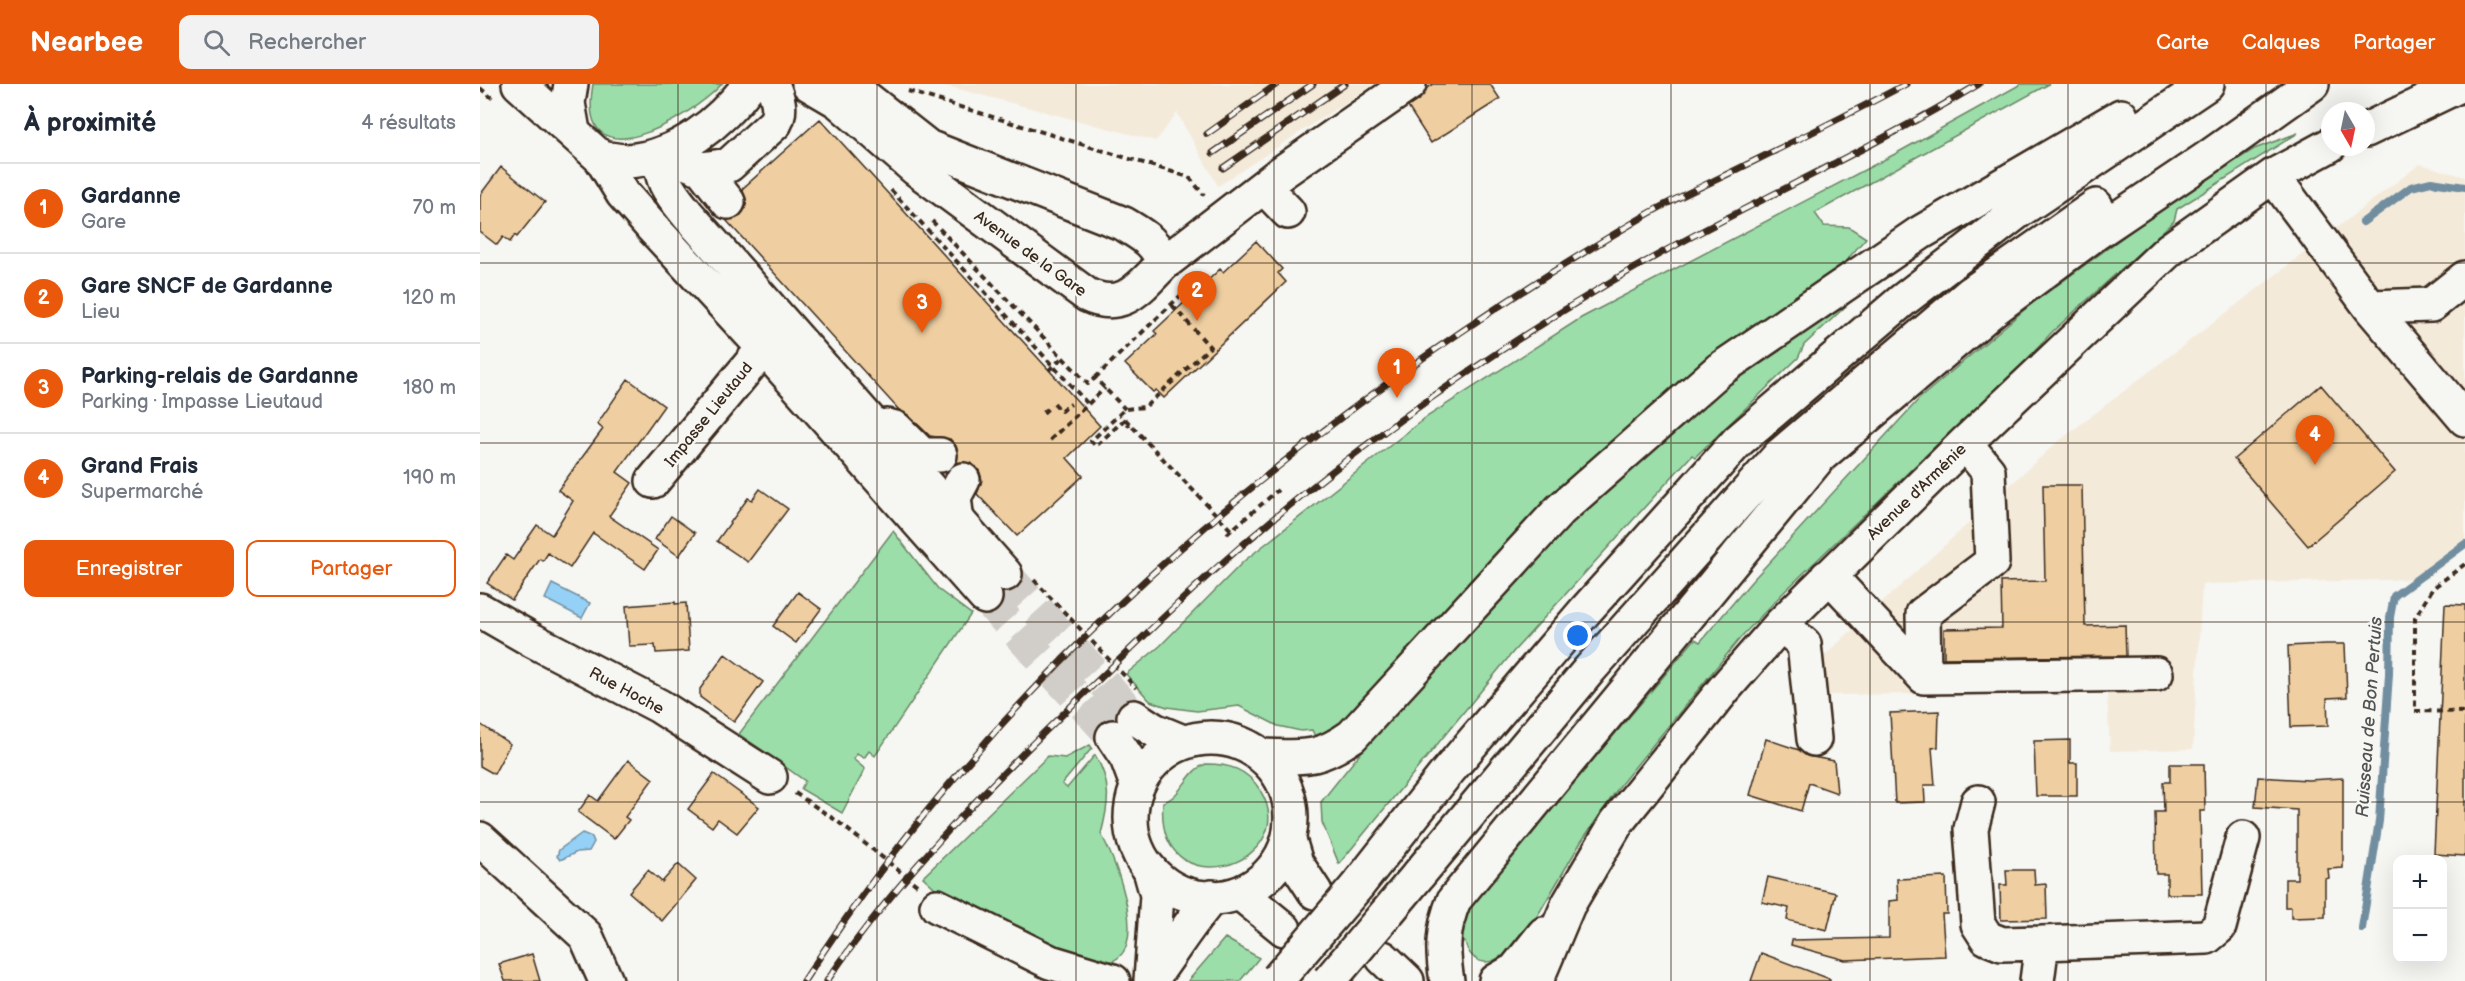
<!DOCTYPE html>
<html lang="fr">
<head>
<meta charset="utf-8">
<style>
	body { margin:0; font-family:"Balsamiq Sans",sans-serif; background:#f2f2f3; color:#1f2937 }
	.controls { position:absolute; right:18px; bottom:18px; display:grid; overflow:hidden; border-radius:12px; box-shadow:0 6px 24px #0002 }
	.controls button { width:54px; height:54px; display:grid; place-items:center; padding:0; border:0; border-bottom:2px solid #e0e1e3; background:#fff; color:#1f2937; font:30px sans-serif }
	.compass { position:absolute; left:1841px; top:18px; width:54px; height:54px; border-radius:50%; background:#fff; box-shadow:0 6px 24px #0002; rotate:171deg }
	.you { position:absolute; left:1098px; top:552px; width:21px; height:21px; margin:-15px; border:4px solid #fff; border-radius:50%; background:#1a73e8; box-shadow:0 0 0 9px #1a73e833 }
	.badge { display:grid; place-items:center; width:39px; height:39px; border-radius:50%; background:#ea580c; color:#fff; font-size:20px; font-weight:700 }
	.pin { position:absolute; translate:-50% -50px; filter:drop-shadow(0 2px 3px #0008) }
	.pin::after { content:''; position:absolute; top:32px; width:21px; height:18px; background:inherit; clip-path:polygon(0 0,100% 0,50% 100%) }
	.list { margin:0; padding:0; list-style:none }
	h2 { display:flex; justify-content:space-between; align-items:center; height:78px; margin:0; padding:0 24px; font-size:26px }
	h2 small { font-size:20px; font-weight:400; color:#747a83 }
	.list li { display:grid; grid-template-columns:39px 1fr auto; gap:18px; align-items:center; box-sizing:border-box; height:90px; padding:0 24px; border-top:2px solid #e0e1e3 }
	.list b { display:block; font-size:22px; white-space:nowrap }
	.list p { margin:0; font-size:20px; white-space:nowrap; color:#747a83 }
	.list em { font-size:20px; font-style:normal; color:#747a83 }
	.actions { display:flex; gap:12px; padding:18px 24px }
	.actions a { flex:1; padding:14px 0; border:2px solid #ea580c; border-radius:12px; text-align:center; font-size:21px; color:#ea580c }
	.actions .main { background:#ea580c; color:#fff }
	.icon { flex:none; width:33px; height:33px; fill:none; stroke:currentColor; stroke-width:2; stroke-linecap:round; stroke-linejoin:round }
	.map { position:relative; flex:none; width:1985px; height:897px; overflow:hidden }
	header { display:flex; align-items:center; gap:36px; box-sizing:border-box; height:84px; padding:0 30px; background:#ea580c; color:#fff }
	header strong { font-size:28px }
	nav { display:flex; gap:33px; margin-inline-start:auto; font-size:21px }
	.search { width:420px; height:54px; background:#f2f2f3; display:flex; align-items:center; gap:15px; box-sizing:border-box; padding:0 21px; border-radius:12px; color:#747a83; font-size:22px }
	main { display:flex }
	aside { flex:1; background:#fff }
	.map>svg:first-child { display:block }
	.built { fill:#f4eada }
	.green { fill:#9bdea9; stroke:#6b8464; stroke-width:1.5 }
	.water { fill:#95d1f6; stroke:#718ea0; stroke-width:1.5 }
	.lines { fill:none; stroke-linecap:round; stroke-linejoin:round }
	.stream { stroke:#718ea0; stroke-width:8 }
	.building { fill:#efcfa1; stroke:#3b2a1e; stroke-width:1.5 }
	.major-tunnel { stroke:#d1cdc8; stroke-width:33; stroke-dasharray:33 16; stroke-linecap:butt }
	.minor-casing { stroke:#3b2a1e; stroke-width:38 }
	.major-casing { stroke:#3b2a1e; stroke-width:38 }
	.highway-casing { stroke:#3b2a1e; stroke-width:38 }
	.path { stroke:#3b2a1e; stroke-width:4; stroke-dasharray:6 4.5; stroke-linecap:butt }
	.minor { stroke:#f6f6f2; stroke-width:33 }
	.major { stroke:#f6f6f2; stroke-width:33 }
	.highway { stroke:#f6f6f2; stroke-width:33 }
	.rail-casing { stroke:#3b2a1e; stroke-width:7 }
	.rail { stroke:#f6f6f2; stroke-width:4.5; stroke-dasharray:14; stroke-linecap:butt }
	.highway-bridge-casing { stroke:#3b2a1e; stroke-width:38; stroke-linecap:butt }
	.path-bridge { stroke:#3b2a1e; stroke-width:4; stroke-dasharray:6 4.5; stroke-linecap:butt }
	.highway-bridge { stroke:#f6f6f2; stroke-width:33 }
	.grid { fill:none; stroke:#3b2a1e; stroke-width:1.5; stroke-opacity:0.55 }
	.labels { text-anchor:middle; stroke-width:5; stroke-linejoin:round; paint-order:stroke }
	.street-label { font-size:16px; fill:#3b2a1e; stroke:#f6f6f2 }
	.water-label { font-size:18px; font-style:italic; fill:#525454; stroke:#f6f6f2 }
</style>
</head>
<body>
<header>
<strong>Nearbee</strong>
<div class="search"><svg class="icon" aria-label="search" viewBox="0 0 24 24"><circle cx="10" cy="10" r="6"/><path d="M15 15l6 6"/></svg>Rechercher</div>
<nav><a>Carte</a><a>Calques</a><a>Partager</a></nav>
</header>
<main>
<aside>
<h2>À proximité<small>4 résultats</small></h2>
<ul class="list">
<li><span class="badge">1</span><div><b>Gardanne</b><p>Gare</p></div><em>70 m</em></li>
<li><span class="badge">2</span><div><b>Gare SNCF de Gardanne</b><p>Lieu</p></div><em>120 m</em></li>
<li><span class="badge">3</span><div><b>Parking-relais de Gardanne</b><p>Parking · Impasse Lieutaud</p></div><em>180 m</em></li>
<li><span class="badge">4</span><div><b>Grand Frais</b><p>Supermarché</p></div><em>190 m</em></li>
</ul>
<div class="actions"><a class="main">Enregistrer</a><a>Partager</a></div>
</aside>
<div class="map">
<svg width="1985" height="897" viewBox="0 0 1985 897">
	<rect width="100%" height="100%" fill="#f6f6f2"/>
	<filter id="ink" filterUnits="userSpaceOnUse"><feTurbulence type="fractalNoise" baseFrequency=".0167" numOctaves="2"/><feDisplacementMap in="SourceGraphic" scale="12" xChannelSelector="R" yChannelSelector="G"/><feConvolveMatrix kernelMatrix="1 2 1 2 8 2 1 2 1" color-interpolation-filters="sRGB"/></filter>
	<g filter="url(#ink)">
		<path class="built" d="M 459,0 L 894,0 L 738,102 L 697,29 L 676,57 Z
			M 1940,80 L 1985,93 L 1985,465 L 1946,495 L 1722,500 L 1713,665 L 1630,667 L 1627,608 L 1348,611 L 1344,572 L 1575,360 Z"/>
		<path class="green" d="M 113,0 L 242,0 C 209,35 95,102 113,0 Z
			M 1541,0 L 1569,0 L 1335,129 L 1344,142 L 1369,143 L 1386,154 L 1366,177 L 1324,209 L 839,661 L 832,646 L 821,647 L 798,642 L 759,622 L 717,627 L 687,623 L 670,617 L 646,590 L 680,562 L 764,477 L 945,334 L 1101,234 L 1415,70 Z
			M 1818,49 L 1697,125 L 1694,137 L 1572,248 L 1530,294 L 1468,350 L 1303,509 L 1262,552 L 1141,700 L 1101,758 L 1030,878 L 1021,872 C 1005,884 990,877 985,858 L 973,858 L 977,840 L 994,817 L 1215,555 L 1220,558 L 1271,498 L 1440,314 L 1550,221 L 1687,121 L 1774,65 Z
			M 1392,198 L 1324,261 L 1318,274 L 1215,373 L 1212,371 L 1033,568 L 859,780 L 842,738 L 841,718 C 958,570 1090,429 1236,308 C 1285,268 1340,234 1392,198 Z
			M 413,447 L 459,506 L 491,530 L 395,672 L 389,667 L 384,674 L 377,670 L 373,675 L 385,685 L 362,729 L 321,705 L 325,697 L 259,650 Z
			M 610,661 L 612,664 L 582,700 L 587,704 L 615,671 C 632,699 629,720 621,750 C 636,776 674,874 624,879 L 536,846 L 465,813 L 443,793 L 568,672 L 585,674 Z
			M 726,680 C 749,680 767,685 780,706 C 826,781 674,828 683,718 C 702,713 707,686 726,680 Z
			M 745,854 L 779,874 L 760,897 L 708,897 Z"/>
		<path class="water" d="M 72,500 L 110,519 L 102,534 L 65,515 Z
			M 102,749 L 112,753 L 114,758 L 109,767 L 97,768 L 80,776 L 77,772 L 79,766 Z"/>
		<g class="lines">
			<path class="stream" d="M 1883,138 L 1931,103 L 1951,98 L 1985,103
				M 1882,844 L 1899,737 L 1909,590 L 1910,533 L 1914,512 L 1985,460"/>
		</g>
		<path class="building" d="M 953,0 L 1010,0 L 1020,15 L 951,59 L 928,23 L 940,15 L 947,4 Z
			M 340,35 L 620,342 L 587,374 L 603,392 L 537,452 L 497,410 L 502,396 L 499,386 L 491,379 L 477,379 L 476,362 L 470,355 L 450,352 L 428,331 L 419,326 L 246,136 L 259,133 L 265,125 L 266,115 L 262,105 Z
			M 21,83 L 65,118 L 37,153 L 35,151 L 30,158 L 23,153 L 17,161 L 0,148 L 0,111 Z
			M 776,157 L 802,185 L 798,189 L 806,198 L 684,314 L 676,306 L 673,308 L 645,280 L 677,250 L 674,247 L 740,185 L 743,188 Z
			M 148,295 L 184,322 L 137,388 L 152,399 L 129,432 L 178,466 L 165,485 L 113,449 L 90,484 L 68,469 L 63,477 L 60,475 L 32,516 L 7,499 L 26,471 L 33,476 L 57,441 L 72,451 L 93,417 L 78,406 L 123,345 L 117,340 Z
			M 1841,301 L 1915,388 L 1828,462 L 1754,375 Z
			M 1563,401 L 1602,401 L 1605,542 L 1645,541 L 1646,572 L 1464,574 L 1464,545 L 1522,544 L 1521,498 L 1565,497 Z
			M 280,405 L 308,425 L 268,478 L 237,457 L 268,414 L 272,416 Z
			M 191,432 L 215,449 L 199,472 L 175,455 Z
			M 318,508 L 341,525 L 316,559 L 293,542 Z
			M 195,518 L 195,520 L 206,519 L 209,567 L 176,569 L 175,561 L 149,562 L 146,522 Z
			M 1965,520 L 1985,521 L 1985,772 L 1954,770 Z
			M 1846,560 L 1865,560 L 1867,613 L 1847,614 L 1848,642 L 1811,643 L 1808,562 Z
			M 245,570 L 283,598 L 254,638 L 220,613 L 220,605 Z
			M 1459,627 L 1458,663 L 1452,664 L 1455,701 L 1444,701 L 1445,718 L 1415,719 L 1410,629 Z
			M 0,640 L 30,660 L 14,690 L 0,682 Z
			M 1286,655 L 1319,666 L 1327,672 L 1354,677 L 1357,709 L 1329,699 L 1321,727 L 1270,711 Z
			M 1590,656 L 1590,679 L 1597,679 L 1597,712 L 1556,712 L 1554,657 Z
			M 148,676 L 173,695 L 145,733 L 149,736 L 134,755 L 98,728 L 110,711 L 118,717 Z
			M 1690,680 L 1724,680 L 1725,727 L 1720,727 L 1722,810 L 1687,810 L 1687,790 L 1676,790 L 1675,728 L 1684,728 L 1683,698 L 1690,698 Z
			M 234,690 L 279,723 L 257,749 L 238,735 L 232,743 L 208,725 Z
			M 1778,693 L 1828,696 L 1863,694 L 1863,784 L 1848,785 L 1849,794 L 1845,795 L 1845,833 L 1811,834 L 1811,823 L 1805,823 L 1805,795 L 1817,795 L 1817,726 L 1775,723 Z
			M 198,780 L 216,796 L 182,837 L 149,808 L 168,786 L 182,798 Z
			M 1526,786 L 1554,786 L 1555,801 L 1566,800 L 1567,835 L 1521,836 L 1520,801 L 1527,801 Z
			M 1288,793 L 1356,809 L 1347,846 L 1307,836 L 1309,824 L 1282,818 Z
			M 1466,793 L 1467,830 L 1462,830 L 1465,872 L 1365,876 L 1311,861 L 1312,856 L 1409,854 L 1409,817 L 1418,816 L 1417,795 Z
			M 1281,869 L 1350,895 L 1350,897 L 1271,897 Z
			M 52,870 L 60,897 L 25,897 L 19,880 Z"/>
		<g class="lines">
			<path class="major-tunnel" d="M 525,490 L 654,633
				M 505,513 L 633,653"/>
			<defs>
				<path id="minor" d="M 329,0 L 358,17 L 436,85 L 607,211 C 643,228 659,204 683,180 C 677,158 662,151 644,140 L 448,63 L 368,0
					M 1886,46 L 1982,0
					M 183,69 L 222,85 L 249,81 L 295,39 C 302,26 298,14 292,0
					M 222,85 L 248,118
					M 1793,92 L 1890,223 L 1985,335
					M 784,103 L 808,128
					M 683,180 L 801,89 L 929,0
					M 1890,223 L 1951,221 L 1985,194
					M 407,342 L 415,344 L 442,371 L 460,371
					M 1485,359 L 1508,387 L 1512,478 L 1443,530 L 1444,593 L 1676,590
					M 173,397 L 284,264
					M 477,437 L 474,413 L 483,396
					M 1347,493 L 1359,502 L 1444,593
					M 0,526 L 52,556 L 179,622 L 290,693
					M 1301,540 L 1324,560 L 1334,655
					M 1498,718 L 1491,745 L 1498,840 L 1507,854 L 1522,860 L 1562,859 L 1557,897
					M 0,755 L 106,852 L 126,897
					M 670,786 L 677,811 L 671,896
					M 457,822 L 570,878 L 633,897
					M 1562,859 L 1727,853 L 1739,843 L 1763,754
					M 671,896 C 692,868 709,839 732,813
					M 1016,897 L 1035,886 L 1064,850
					M 1056,897 L 1088,821 L 1137,738 L 1245,604 L 1301,540 L 1485,359 L 1689,166 L 1793,92 L 1850,61"/>
				<path id="major" d="M 39,0 L 121,74 L 143,110 L 171,142 L 284,264 L 505,513
					M 91,0 L 88,19 L 93,47
					M 183,69 C 176,94 193,112 208,131 L 525,490
					M 121,74 C 129,75 140,77 148,77 C 199,73 241,38 270,0
					M 654,633 L 674,646 L 703,658
					M 633,653 L 647,674 L 657,701
					M651 734a80 80 0 1 1 160 0a80 80 0 1 1-160 0Z
					M 809,756 L 816,779 L 835,808
					M 760,809 L 804,845
					M 903,874 L 927,897"/>
				<path id="highway" d="M 783,672 C 825,673 836,677 872,652 L 1080,426 L 1239,286 L 1440,149 L 1641,32
					M 878,801 L 964,692 L 1105,527 L 1258,357 L 1423,216 L 1540,126 L 1727,0
					M 905,831 L 1110,585 L 1300,371 L 1490,210 L 1616,122
					M 967,897 C 962,867 962,845 974,816 L 1339,373 L 1514,225 L 1616,149 L 1726,75 L 1832,0"/>
			</defs>
			<use href="#minor" class="minor-casing"/>
			<use href="#major" class="major-casing"/>
			<use href="#highway" class="highway-casing"/>
			<path class="path" d="M 0,4 L 12,14
				M 428,7 L 709,93 L 724,111
				M 411,106 L 608,320
				M 452,137 L 608,300 L 615,294 L 645,325
				M 675,236 L 720,193
				M 569,286 L 582,274
				M 615,294 L 675,236
				M 574,319 L 581,327 L 591,320
				M 563,329 L 571,322
				M 645,335 L 616,362 L 611,357 L 645,325 L 665,323 L 730,263 L 691,220
				M 647,342 L 650,340
				M 570,356 L 625,304
				M 747,450 L 798,406
				M 1985,480 L 1953,504 L 1935,534 L 1935,627 L 1985,628
				M 554,496 L 656,604
				M 315,709 L 357,737 L 438,802"/>
			<use href="#minor" class="minor"/>
			<use href="#major" class="major"/>
			<use href="#highway" class="highway"/>
			<defs>
				<path id="rail" d="M 727,50 L 797,0
					M 733,69 L 833,0
					M 743,84 L 865,0
					M 324,897 C 532,573 839,323 1168,130 C 1197,113 1228,100 1258,85 C 1315,57 1371,29 1426,0
					M 347,897 C 421,789 515,695 609,605 C 650,566 690,526 732,488 C 853,379 988,283 1127,200 C 1248,128 1378,73 1499,0"/>
			</defs>
			<use href="#rail" class="rail-casing"/>
			<use href="#rail" class="rail"/>
			<defs>
				<path id="highway-bridge" d="M 798,895 L 878,801
					M 849,897 L 905,831"/>
			</defs>
			<use href="#highway-bridge" class="highway-bridge-casing"/>
			<path class="path-bridge" d="M 645,335 L 751,446"/>
			<use href="#highway-bridge" class="highway-bridge"/>
		</g>
	</g>
	<path class="grid" d="M 198,0 L 198,897M 397,0 L 397,897M 596,0 L 596,897M 794,0 L 794,897M 992,0 L 992,897M 1191,0 L 1191,897M 1390,0 L 1390,897M 1588,0 L 1588,897M 1786,0 L 1786,897M 0,179 L 1985,179M 0,359 L 1985,359M 0,538 L 1985,538M 0,718 L 1985,718"/>
	<g class="labels">
		<g class="street-label">
			<text transform="translate(551 169) rotate(36)" y="6">Avenue de la Gare</text>
			<text transform="translate(228 330) rotate(-51)" y="6">Impasse Lieutaud</text>
			<text transform="translate(1436 407) rotate(-44)" y="6">Avenue d'Arménie</text>
			<text transform="translate(147 606) rotate(28)" y="6">Rue Hoche</text>
		</g>
		<g class="water-label">
			<text transform="translate(1889 633) rotate(-86)" y="6">Ruisseau de Bon Pertuis</text>
		</g>
	</g>
</svg>
<div class="controls">
<button>+</button>
<button>−</button>
</div>
<svg class="compass" viewBox="-18 -18 36 36"><path d="M0-13l5 13h-10z" fill="#e53935"/><path d="M0 13l5-13h-10z" fill="#747a83"/></svg>
<div class="you"></div>
<div class="pin badge" style="left:917px;top:314px">1</div>
<div class="pin badge" style="left:717px;top:237px">2</div>
<div class="pin badge" style="left:442px;top:249px">3</div>
<div class="pin badge" style="left:1835px;top:381px">4</div>
</div>
</main>
</body>
</html>
